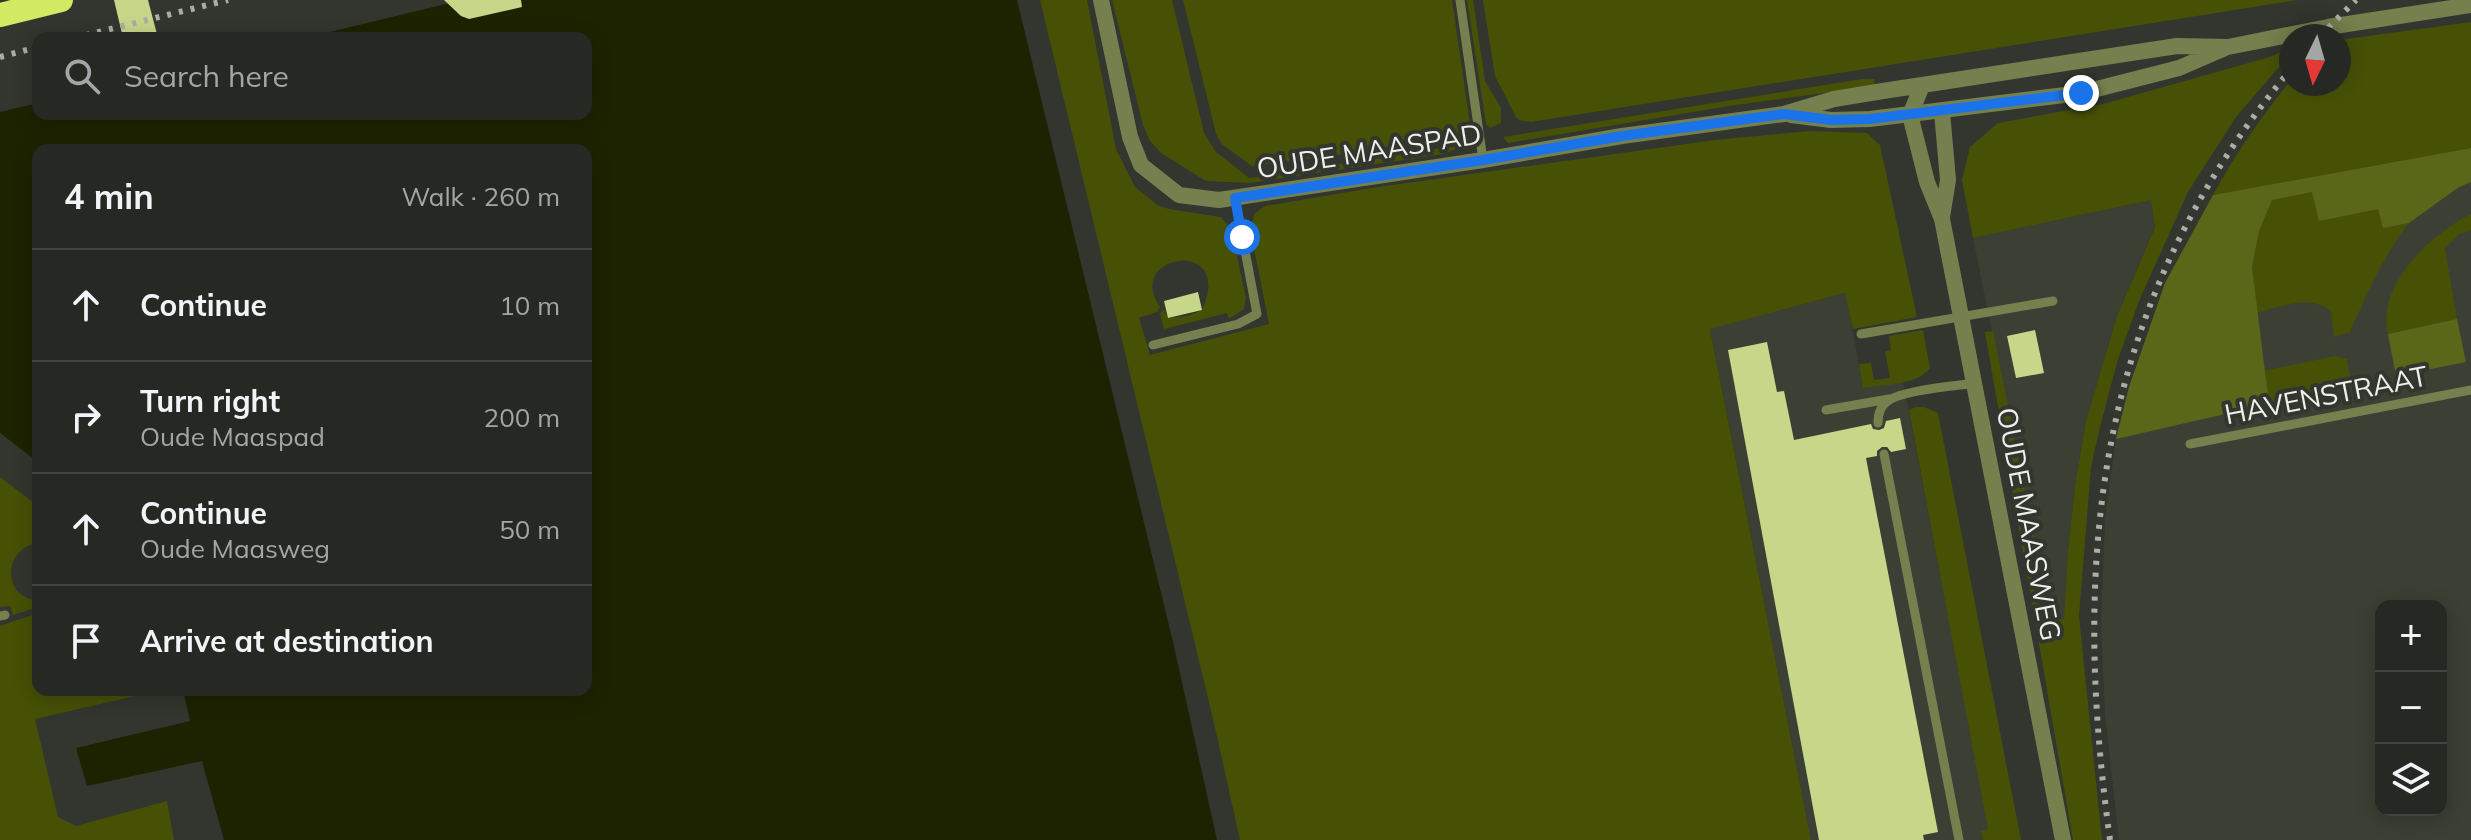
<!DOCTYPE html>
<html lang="en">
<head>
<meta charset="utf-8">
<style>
	body { margin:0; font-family:Mulish,sans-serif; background:#323430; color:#f1f3f6 }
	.controls { position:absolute; right:24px; bottom:24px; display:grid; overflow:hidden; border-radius:16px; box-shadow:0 4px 20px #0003 }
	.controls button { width:72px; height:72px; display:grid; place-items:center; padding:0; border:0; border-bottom:2px solid #424441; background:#262823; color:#f1f3f6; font:40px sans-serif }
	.compass { position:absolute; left:2279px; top:24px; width:72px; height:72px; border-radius:50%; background:#262823; box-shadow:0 4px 20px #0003; rotate:185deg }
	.stop { position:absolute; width:24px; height:24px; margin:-18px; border:6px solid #1a73e8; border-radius:50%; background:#fff }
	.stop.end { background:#1a73e8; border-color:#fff; box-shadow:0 2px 8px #0008 }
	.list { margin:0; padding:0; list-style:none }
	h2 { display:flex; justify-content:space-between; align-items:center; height:104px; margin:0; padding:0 32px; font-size:34px }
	h2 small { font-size:26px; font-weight:400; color:#a4a6a6 }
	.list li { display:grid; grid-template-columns:52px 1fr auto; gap:24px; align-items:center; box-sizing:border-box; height:112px; padding:0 32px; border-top:2px solid #424441 }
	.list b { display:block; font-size:30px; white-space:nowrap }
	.list p { margin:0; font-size:26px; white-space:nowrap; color:#a4a6a6 }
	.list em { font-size:26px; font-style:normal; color:#a4a6a6 }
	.icon { flex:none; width:44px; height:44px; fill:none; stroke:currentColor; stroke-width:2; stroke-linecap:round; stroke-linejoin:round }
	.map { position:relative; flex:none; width:2471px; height:840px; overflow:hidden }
	.search { position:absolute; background:#262823; box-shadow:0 4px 20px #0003; left:32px; top:32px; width:560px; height:88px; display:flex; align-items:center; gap:20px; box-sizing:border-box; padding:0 28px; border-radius:16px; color:#a4a6a6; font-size:30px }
	.panel { position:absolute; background:#262823; box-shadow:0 4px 20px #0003; left:32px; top:144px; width:560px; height:552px; border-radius:16px }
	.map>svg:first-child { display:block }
	.built { fill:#3c3f33; fill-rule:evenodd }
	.green { fill:#465106 }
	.forest { fill:#5a6719 }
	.water { fill:#1d2300 }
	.pier { fill:#33352f }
	.building { fill:#c6d78a }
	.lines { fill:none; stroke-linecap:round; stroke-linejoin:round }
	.service { stroke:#76804e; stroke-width:9 }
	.minor { stroke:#76804e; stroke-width:16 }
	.motorway { stroke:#d0ea63; stroke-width:24 }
	.rail { stroke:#acada8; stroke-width:6; stroke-dasharray:4 8; stroke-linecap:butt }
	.route { stroke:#1a73e8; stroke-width:10 }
	.labels { text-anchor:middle; stroke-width:8; stroke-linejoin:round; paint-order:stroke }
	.street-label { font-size:28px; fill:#eeefeb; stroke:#33352f }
</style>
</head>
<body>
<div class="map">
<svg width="2471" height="840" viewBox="0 0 2471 840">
	<rect width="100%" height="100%" fill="#33352f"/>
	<path class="built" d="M 2471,148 L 2471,840 L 2119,840 L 2105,714 L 2101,625 L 2105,518 L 2116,439 L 2129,387 L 2165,283 L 2213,195 ZM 2381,606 L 2441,606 L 2441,810 L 2381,810 Z
		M 2151,200 L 2155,226 L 2117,316 L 2086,421 L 2075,486 L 2068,552 L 2065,619 L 2051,622 L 1973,238 Z
		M 1846,293 L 1863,387 L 1903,381 L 1989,829 L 1982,831 L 1983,840 L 1811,840 L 1710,328 Z"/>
	<path class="green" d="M 1040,0 L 1087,0 L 1116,149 L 1135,187 L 1157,205 L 1169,209 L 1221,217 L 1231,229 L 1246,298 L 1244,309 L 1229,319 L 1227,313 L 1164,329 L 1160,314 L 1163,309 L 1169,318 L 1187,316 L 1202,310 C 1236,237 1123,253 1160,307 L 1157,312 L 1139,318 L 1150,355 L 1269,324 L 1250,228 L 1255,213 L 1265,206 L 1371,188 L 1715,140 L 1810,131 L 1867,133 L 1880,145 L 1917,317 L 1853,329 L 1845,293 L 1710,329 L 1811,840 L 1240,840 L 1214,723 Z
		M 1112,0 L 1172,0 L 1204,133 L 1215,151 L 1249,178 L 1459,145 L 1459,148 L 1443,154 L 1250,183 L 1206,181 L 1161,153 L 1150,141 L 1143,125 Z
		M 1183,0 L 1452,0 L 1471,131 L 1359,152 L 1252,166 L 1222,144 L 1216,134 Z
		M 1467,0 L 1473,0 L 1485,81 L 1501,108 L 1501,123 L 1490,128 L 1486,124 Z
		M 1483,0 L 2297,0 L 1531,122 L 1519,120 L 1516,117 L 1495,76 Z
		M 2471,22 L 2471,148 L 2213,195 C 2236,153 2261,117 2291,80 L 2291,84 L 2339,84 L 2339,40 Z
		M 2291,48 L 2291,53 L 2236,117 L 2188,192 L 2139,301 L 2118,359 L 2100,427 L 2091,467 L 2079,616 L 2102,840 L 2073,840 L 1985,332 L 1993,331 L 2051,621 L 2064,619 L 2068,552 L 2075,486 L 2086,421 L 2117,316 L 2155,227 L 2151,200 L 1973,238 L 1962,180 L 1970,147 L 1998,123 L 2103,104 L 2270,57 Z
		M 1862,79 L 1874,79 L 1875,86 L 1729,106 L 1508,143 L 1503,137 Z
		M 2312,192 L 2378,209 L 2383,228 L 2409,223 C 2383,256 2367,294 2350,332 L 2334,337 L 2331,311 C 2309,294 2281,307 2257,313 L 2252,267 L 2259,231 L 2272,200 Z
		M 2471,214 L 2471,230 L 2459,234 L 2445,248 L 2457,319 L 2388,334 C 2375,286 2432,233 2471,214 Z
		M 1923,330 L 1930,368 C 1916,386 1884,384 1863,388 L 1859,364 L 1871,363 L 1874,380 L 1890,378 L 1885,351 L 1891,350 L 1889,336 Z
		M 2335,356 L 2347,359 L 2352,387 L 2269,404 L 2263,371 Z
		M 1916,407 L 1924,407 L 1938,413 L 2021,840 L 1983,840 L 1981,831 L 1988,829 L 1909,410 Z
		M 0,477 L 38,506 L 38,543 C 1,549 3,599 38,600 L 38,607 L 13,615 L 10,606 L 0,607 Z
		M 38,613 L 38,690 L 144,690 L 144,694 L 35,719 L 58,817 L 76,826 L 167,801 L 174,840 L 0,840 L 0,626 Z"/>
	<path class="forest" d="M 2471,148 L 2471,182 L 2459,187 L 2409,223 L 2383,228 L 2378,209 L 2319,221 L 2312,192 L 2272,200 L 2259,231 L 2252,267 L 2269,404 L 2116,439 L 2129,387 L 2165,283 L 2213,195 Z
		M 2457,319 L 2466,362 L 2396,376 L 2388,334 Z"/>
	<path class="water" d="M 0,0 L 38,38 L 38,114 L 586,114 L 586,38 L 158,38 L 453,0 L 458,14 L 469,19 L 503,10 L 510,0 L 1017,0 L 1173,642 L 1217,840 L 224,840 L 202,761 L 87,786 L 76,748 L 190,721 L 183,690 L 586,690 L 586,150 L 38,150 L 38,462 L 0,433 Z"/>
	<path class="pier" d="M 0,0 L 118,0 L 127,38 L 38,38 L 38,103 L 0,112 Z
		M 144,0 L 457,0 L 458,1 L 305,38 L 154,38 Z"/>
	<path class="building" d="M 114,0 L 148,0 L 158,38 L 123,38 Z
		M 444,0 L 521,0 L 522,7 L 469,19 L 461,16 Z
		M 1198,292 L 1202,310 L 1168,318 L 1164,301 Z
		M 2035,330 L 2044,373 L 2016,378 L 2007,336 Z
		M 1767,342 L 1777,392 L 1784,391 L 1794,440 L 1871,424 L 1873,429 L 1879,430 L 1884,428 L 1886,421 L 1900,418 L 1906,449 L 1891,452 L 1887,447 L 1882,447 L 1877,451 L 1877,456 L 1866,458 L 1938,832 L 1923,835 L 1924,840 L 1819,840 L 1728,350 Z"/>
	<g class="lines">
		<path class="service" d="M 1460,0 L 1483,160
			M 1861,334 L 2053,301
			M 1153,345 L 1238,324 L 1257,314 L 1235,198
			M 1826,410 L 1889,399
			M 1878,423 C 1878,414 1880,406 1888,401 C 1902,390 1956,386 1976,383
			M 2190,444 L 2471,390
			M 1884,454 L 1959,840
			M 0,616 L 5,615"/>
		<path class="minor" d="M 1101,0 L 1130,137 L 1141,165 L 1179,195 L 1219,200 L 1483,160 L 1622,136 L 1784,114 L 1834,99 L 1883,91 L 2177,46 L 2228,47 L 2328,27 L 2471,5
			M 1922,86 L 1910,115 L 1927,182 L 1942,219 L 2063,840
			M 1791,115 L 1831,120 L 1870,119 L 2081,93 L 2179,68 L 2223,49
			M 1942,217 L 1948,180 L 1942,112"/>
		<path class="motorway" d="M 0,15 L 61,0"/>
		<path class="rail" d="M 2320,36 L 2356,0
			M 74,38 L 228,0
			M 0,57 L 38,47
			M 2110,840 C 2070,550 2098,300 2291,69"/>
	</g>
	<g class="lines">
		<path class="route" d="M 1242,237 L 1235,198 L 1483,160 L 1622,136 L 1784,114 L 1831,120 L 1870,119 L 2081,93"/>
	</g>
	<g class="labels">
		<g class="street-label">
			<text transform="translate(1369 151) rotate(-9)" y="10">OUDE MAASPAD</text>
			<text transform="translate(2326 395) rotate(-11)" y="10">HAVENSTRAAT</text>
			<text transform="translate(2029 524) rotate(79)" y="10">OUDE MAASWEG</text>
		</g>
	</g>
</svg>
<div class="controls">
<button>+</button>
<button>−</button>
<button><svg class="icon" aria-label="layers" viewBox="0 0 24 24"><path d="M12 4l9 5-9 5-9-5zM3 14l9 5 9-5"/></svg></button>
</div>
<svg class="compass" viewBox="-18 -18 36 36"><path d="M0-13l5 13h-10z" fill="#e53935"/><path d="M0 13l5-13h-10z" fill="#a4a6a6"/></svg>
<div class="stop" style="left:1242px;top:237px"></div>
<div class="stop end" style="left:2081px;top:93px"></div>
<div class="search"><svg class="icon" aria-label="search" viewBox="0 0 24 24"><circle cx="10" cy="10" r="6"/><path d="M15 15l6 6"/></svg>Search here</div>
<section class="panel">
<h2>4 min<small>Walk · 260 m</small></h2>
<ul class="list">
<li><svg class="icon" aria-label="ahead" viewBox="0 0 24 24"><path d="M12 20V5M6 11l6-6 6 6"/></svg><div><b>Continue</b></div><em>10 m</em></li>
<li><svg class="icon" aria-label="right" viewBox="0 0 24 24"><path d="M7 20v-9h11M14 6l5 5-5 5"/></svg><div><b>Turn right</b><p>Oude Maaspad</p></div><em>200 m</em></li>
<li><svg class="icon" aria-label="ahead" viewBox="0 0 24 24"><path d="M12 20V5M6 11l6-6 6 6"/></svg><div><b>Continue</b><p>Oude Maasweg</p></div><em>50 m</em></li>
<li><svg class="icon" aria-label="arrive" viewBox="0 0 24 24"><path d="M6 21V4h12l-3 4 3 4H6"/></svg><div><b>Arrive at destination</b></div></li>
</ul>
</section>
</div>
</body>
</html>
